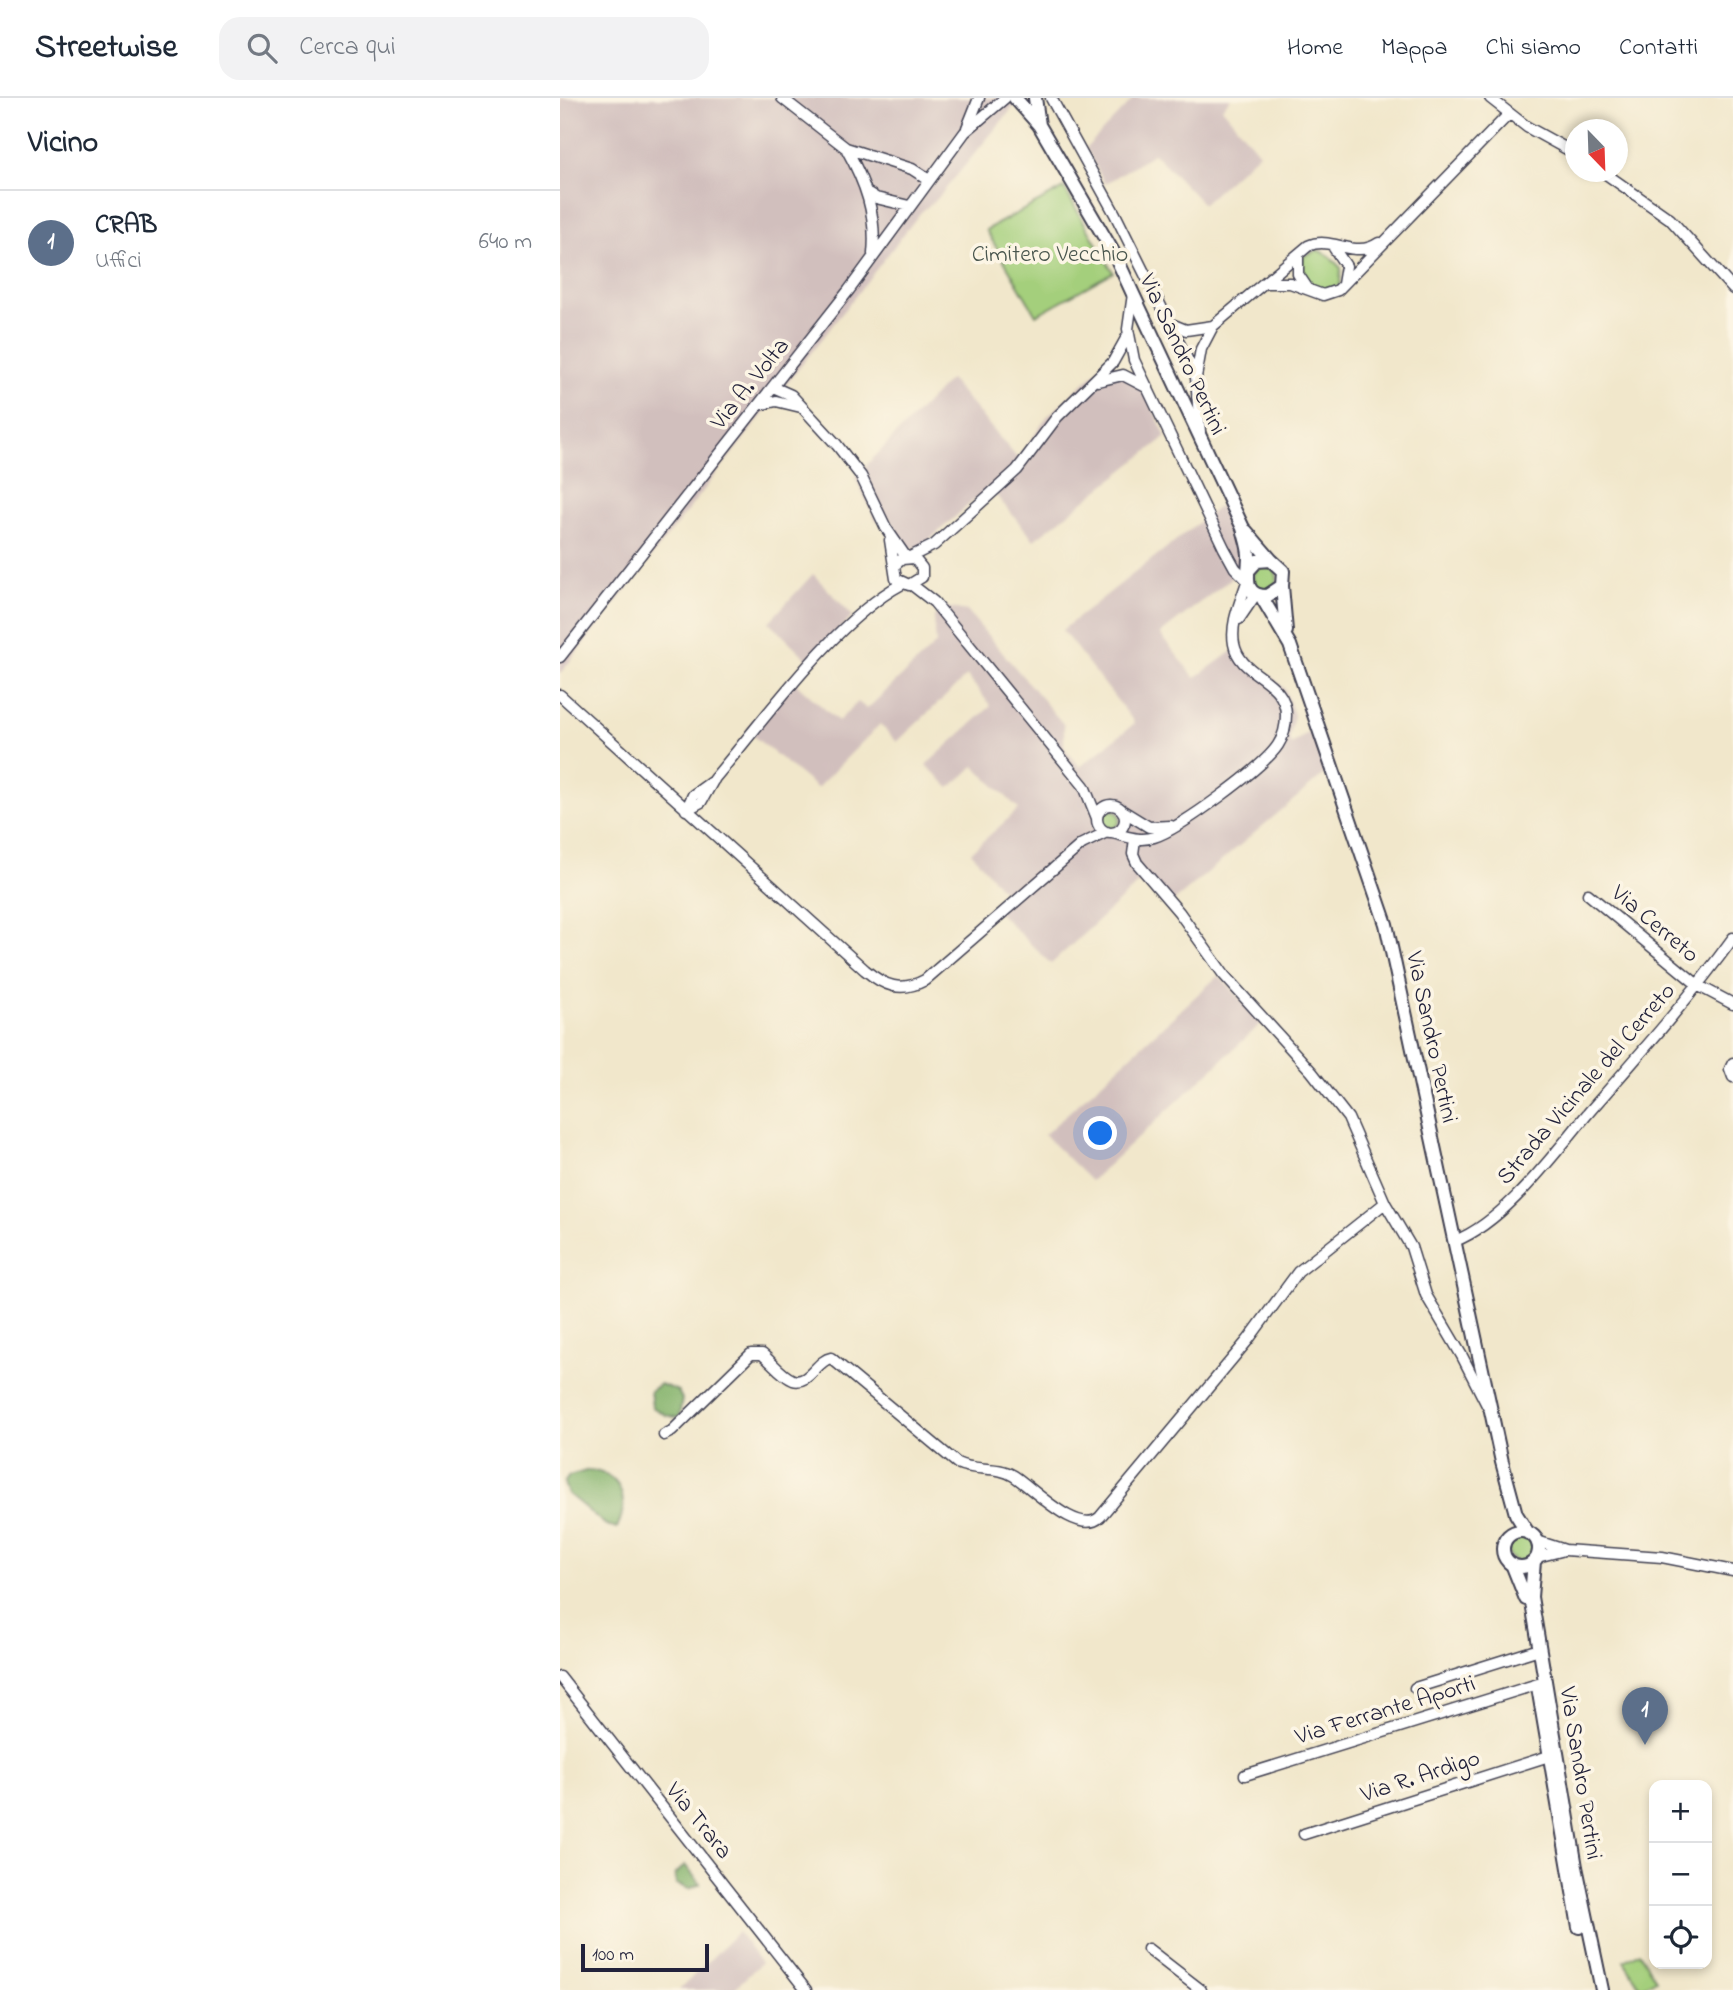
<!DOCTYPE html>
<html lang="it">
<head>
<meta charset="utf-8">
<style>
	body { margin:0; font-family:"Indie Flower",sans-serif; background:#f2f2f3; color:#1f2937 }
	.controls { position:absolute; right:21px; bottom:21px; display:grid; overflow:hidden; border-radius:14px; box-shadow:0 4px 10px #0003 }
	.controls button { width:63px; height:63px; display:grid; place-items:center; padding:0; border:0; border-bottom:2px solid #e0e1e3; background:#fff; color:#1f2937; font:35px sans-serif }
	.compass { position:absolute; left:1005px; top:21px; width:63px; height:63px; border-radius:50%; background:#fff; box-shadow:0 4px 10px #0003; rotate:157deg }
	.scale { position:absolute; left:21px; bottom:18px; width:128px; box-sizing:border-box; padding-left:7px; border:4px solid #22223b; border-top:0; font-size:19px; line-height:24px; white-space:nowrap; color:#22223b; -webkit-text-stroke:5px #fcf5e5; paint-order:stroke }
	.you { position:absolute; left:541px; top:1036px; width:24px; height:24px; margin:-18px; border:5px solid #fff; border-radius:50%; background:#1a73e8; box-shadow:0 0 0 10px #1a73e833 }
	.badge { display:grid; place-items:center; width:46px; height:46px; border-radius:50%; background:#db2777; color:#fff; font-size:23px; font-weight:700 }
	.pin { position:absolute; translate:-50% -58px; filter:drop-shadow(0 2px 4px #0008) }
	.pin::after { content:''; position:absolute; top:37px; width:24px; height:21px; background:inherit; clip-path:polygon(0 0,100% 0,50% 100%) }
	.list { margin:0; padding:0; list-style:none }
	h2 { display:flex; justify-content:space-between; align-items:center; height:91px; margin:0; padding:0 28px; font-size:30px }
	h2 small { font-size:23px; font-weight:400; color:#747a83 }
	.list li { display:grid; grid-template-columns:46px 1fr auto; gap:21px; align-items:center; box-sizing:border-box; height:105px; padding:0 28px; border-top:2px solid #e0e1e3 }
	.list b { display:block; font-size:26px; white-space:nowrap }
	.list p { margin:0; font-size:23px; white-space:nowrap; color:#747a83 }
	.list em { font-size:23px; font-style:normal; color:#747a83 }
	.icon { flex:none; width:38px; height:38px; fill:none; stroke:currentColor; stroke-width:2; stroke-linecap:round; stroke-linejoin:round }
	.map { position:relative; flex:none; width:1173px; height:1892px; overflow:hidden }
	header { display:flex; align-items:center; gap:42px; box-sizing:border-box; height:98px; padding:0 35px; background:#fff; border-bottom:2px solid #e0e1e3 }
	header strong { font-size:33px }
	nav { display:flex; gap:38px; margin-inline-start:auto; font-size:24px }
	.search { width:490px; height:63px; background:#f2f2f3; display:flex; align-items:center; gap:18px; box-sizing:border-box; padding:0 24px; border-radius:21px; color:#747a83; font-size:26px }
	main { display:flex }
	aside { flex:1; background:#fff }
	.map>svg:first-child { display:block }
	.industrial { fill:#d1bfbd }
	.green { fill:#a4cf7b; stroke:#63785b; stroke-width:2 }
	.forest { fill:#83b26b; stroke:#526a53; stroke-width:2 }
	.lines { fill:none; stroke-linecap:round; stroke-linejoin:round }
	.minor-casing { stroke:#414051; stroke-width:13 }
	.major-casing { stroke:#414051; stroke-width:16 }
	.minor { stroke:#fff; stroke-width:10 }
	.major { stroke:#fff; stroke-width:12 }
	.labels { text-anchor:middle; stroke-width:7; stroke-linejoin:round; paint-order:stroke }
	.park-label { font-size:24px; fill:#49564e; stroke:#fcf5e5 }
	.street-label { font-size:24px; fill:#22223b; stroke:#fcf5e5 }
</style>
</head>
<body>
<header>
<strong>Streetwise</strong>
<div class="search"><svg class="icon" aria-label="search" viewBox="0 0 24 24"><circle cx="10" cy="10" r="6"/><path d="M15 15l6 6"/></svg>Cerca qui</div>
<nav><a>Home</a><a>Mappa</a><a>Chi siamo</a><a>Contatti</a></nav>
</header>
<main>
<aside>
<h2>Vicino<small></small></h2>
<ul class="list">
<li><span class="badge" style="background:#5c6f8a">1</span><div><b>CRAB</b><p>Uffici</p></div><em>640 m</em></li>
</ul>
</aside>
<div class="map">
<svg width="1173" height="1892" viewBox="0 0 1173 1892">
	<rect width="100%" height="100%" fill="#fcf5e5"/>
	<filter id="ink" filterUnits="userSpaceOnUse"><feTurbulence type="fractalNoise" baseFrequency=".0143" numOctaves="2"/><feDisplacementMap in="SourceGraphic" scale="14" xChannelSelector="R" yChannelSelector="G"/><feConvolveMatrix kernelMatrix="1 2 1 2 8 2 1 2 1" color-interpolation-filters="sRGB"/></filter>
	<filter id="wash" filterUnits="userSpaceOnUse"><feTurbulence type="fractalNoise" baseFrequency=".00686" numOctaves="4" result="noise"/><feDisplacementMap in="SourceGraphic" scale="28" xChannelSelector="R" yChannelSelector="G"/><feGaussianBlur stdDeviation="1.57" result="paint"/><feColorMatrix in="noise" values="0 0 0 0 0 0 0 0 0 0 0 0 0 0 0 0 0 1.4 0 .05"/><feComposite in="paint" operator="in"/></filter>
	<g filter="url(#wash)">
		<rect width="100%" height="100%" fill="#f1e7cb"/>
		<path class="industrial" d="M 0,0 L 461,0 L 377,101 L 361,114 L 0,576 Z
			M 574,0 L 671,0 L 662,10 L 699,55 L 643,106 L 594,55 L 545,86 L 526,50 Z
			M 540,270 L 561,272 L 585,293 L 606,339 L 474,442 L 429,389 L 361,449 L 349,450 L 345,447 L 328,418 L 316,423 L 295,379 L 390,281 L 458,361 L 487,319 Z
			M 661,407 L 680,453 L 682,472 L 600,536 L 635,580 L 682,546 L 686,555 L 725,591 L 734,617 L 729,641 L 731,647 L 754,630 L 770,671 L 607,809 L 581,783 L 491,866 L 436,812 L 449,800 L 411,754 L 459,711 L 414,668 L 390,690 L 366,667 L 431,608 L 407,578 L 337,644 L 320,626 L 257,690 L 186,632 L 230,580 L 278,623 L 298,604 L 307,611 L 376,546 L 374,518 L 385,509 L 407,513 L 504,627 L 504,649 L 520,669 L 575,625 L 502,532 Z
			M 253,476 L 293,518 L 247,561 L 209,524 Z
			M 659,877 L 702,925 L 531,1083 L 484,1037 Z
			M 178,1834 L 201,1865 L 173,1892 L 119,1892 Z"/>
		<path class="green" d="M 504,90 L 553,174 L 476,217 L 426,132 Z
			M 758,152 L 769,158 L 781,170 L 780,186 L 766,194 L 754,191 L 742,177 L 743,158 Z
			M693 480a12 12 0 1 1 24 0a12 12 0 1 1-24 0Z
			M542 721a9 9 0 1 1 18 0a9 9 0 1 1-18 0Z
			M948 1451a13 13 0 1 1 26 0a13 13 0 1 1-26 0Z
			M 1079,1854 L 1096,1881 L 1081,1890 L 1064,1863 Z"/>
		<path class="forest" d="M 100,1286 L 118,1293 L 122,1301 L 119,1320 L 106,1317 L 92,1309 L 90,1293 Z
			M 29,1372 C 62,1376 70,1402 57,1430 L 46,1427 L 8,1396 L 4,1385 L 9,1378 Z
			M 125,1767 L 140,1786 L 129,1791 L 116,1786 L 115,1777 Z"/>
	</g>
	<g filter="url(#ink)">
		<g class="lines">
			<defs>
				<path id="minor" d="M 222,0 L 286,50 L 352,71 L 369,82
					M 491,0 L 555,116 L 636,279 L 640,334
					M 930,0 L 967,29 L 1016,56
					M 407,30 L 419,0
					M 286,50 C 305,84 317,116 313,156
					M 1043,74 L 1110,121 L 1173,191
					M 308,95 L 316,100 L 349,108
					M 774,150 L 786,168 L 783,186
					M 738,157 L 738,176 L 748,191
					M 705,185 L 730,185 L 763,197 L 778,192 L 949,16
					M 573,196 L 568,231 L 574,262 L 664,450 L 675,470 L 687,482
					M 609,225 L 626,232 L 653,228
					M 636,279 L 641,251 L 653,228 L 748,148 C 772,137 794,162 819,145
					M 538,283 L 563,277 L 588,290
					M 213,289 L 231,297 L 277,347 L 301,378 L 326,430 L 346,459
					M 199,307 L 216,303 L 241,309
					M 330,442 L 336,481 L 349,487 L 362,479 L 362,470 L 354,460 L 342,461 L 335,467
					M 350,459 L 374,447 L 457,372 L 497,319 L 553,264 L 568,237
					M 352,487 L 374,504 L 524,688 L 537,720
					M 679,521 L 696,496
					M 0,559 L 289,192 L 405,34 L 445,0
					M 0,597 L 305,872 C 324,888 341,895 365,882 L 522,746 L 547,734
					M537 721a14 14 0 1 1 28 0a14 14 0 1 1-28 0Z
					M 126,712 L 141,704 L 154,681 C 204,622 275,522 342,486
					M 126,712 L 133,697 L 154,682
					M 563,713 L 589,729 L 611,728
					M 552,735 C 567,738 578,744 594,739 C 618,732 704,669 718,647 C 724,638 726,627 726,617 C 726,580 680,579 674,546 C 670,525 681,503 687,484
					M 575,741 L 573,756 L 577,765 L 619,814 L 664,877 L 752,974 L 788,1020 L 825,1105 L 851,1149 L 866,1197 L 902,1258 L 928,1309
					M 1028,796 L 1139,888 L 1173,906
					M 1173,965 L 1170,971 L 1173,979
					M 895,1143 C 946,1123 995,1054 1030,1013 C 1079,957 1129,901 1173,840
					M 104,1337 L 112,1333 L 191,1256 L 202,1256 C 211,1263 222,1278 233,1282 C 249,1287 257,1262 271,1260 L 397,1365 C 415,1374 437,1367 454,1378 C 474,1391 519,1439 540,1419 L 688,1242 L 738,1174 L 825,1105
					M 977,1443 L 1005,1452 L 1102,1459 L 1173,1473
					M 977,1459 L 1001,1453
					M 0,1579 L 246,1892
					M 855,1590 L 973,1553
					M 685,1677 L 978,1586
					M 744,1736 L 989,1658
					M 588,1851 L 641,1892"/>
				<path id="major" d="M 455,0 L 479,27 L 556,159 L 573,196 L 683,430 C 685,439 689,449 689,458 C 689,476 681,498 707,498 L 722,488 L 723,473 L 711,462 L 697,463 L 687,474
					M 475,0 L 479,27
					M 686,433 L 711,462
					M 722,488 L 726,533
					M 701,498 L 730,547 L 826,826 L 942,1364 L 956,1416 L 968,1435
					M943 1451a18 18 0 1 1 36 0a18 18 0 1 1-36 0Z
					M 974,1463 L 971,1499 L 1016,1769 L 1042,1892
					M 952,1466 L 966,1501
					M 978,1589 L 1019,1829"/>
			</defs>
			<use href="#minor" class="minor-casing"/>
			<use href="#major" class="major-casing"/>
			<use href="#minor" class="minor"/>
			<use href="#major" class="major"/>
		</g>
	</g>
	<g class="labels">
		<g class="park-label">
			<text x="490" y="163">Cimitero Vecchio</text>
		</g>
		<g class="street-label">
			<text transform="translate(624 256) rotate(65)" y="8">Via Sandro Pertini</text>
			<text transform="translate(189 285) rotate(-51)" y="8">Via A. Volta</text>
			<text transform="translate(1096 825) rotate(40)" y="8">Via Cerreto</text>
			<text transform="translate(873 939) rotate(78)" y="8">Via Sandro Pertini</text>
			<text transform="translate(1025 985) rotate(-49)" y="8">Strada Vicinale del Cerreto</text>
			<text transform="translate(825 1611) rotate(-17)" y="8">Via Ferrante Aporti</text>
			<text transform="translate(1022 1675) rotate(81)" y="8">Via Sandro Pertini</text>
			<text transform="translate(860 1677) rotate(-18)" y="8">Via R. Ardigo</text>
			<text transform="translate(140 1722) rotate(51)" y="8">Via Trara</text>
		</g>
	</g>
</svg>
<div class="controls">
<button>+</button>
<button>−</button>
<button><svg class="icon" aria-label="locate" viewBox="0 0 24 24"><circle cx="12" cy="12" r="6"/><path d="M12 2v4M12 18v4M2 12h4M18 12h4"/></svg></button>
</div>
<svg class="compass" viewBox="-18 -18 36 36"><path d="M0-13l5 13h-10z" fill="#e53935"/><path d="M0 13l5-13h-10z" fill="#747a83"/></svg>
<div class="scale">100 m</div>
<div class="you"></div>
<div class="pin badge" style="left:1085px;top:1647px;background:#5c6f8a">1</div>
</div>
</main>
</body>
</html>
